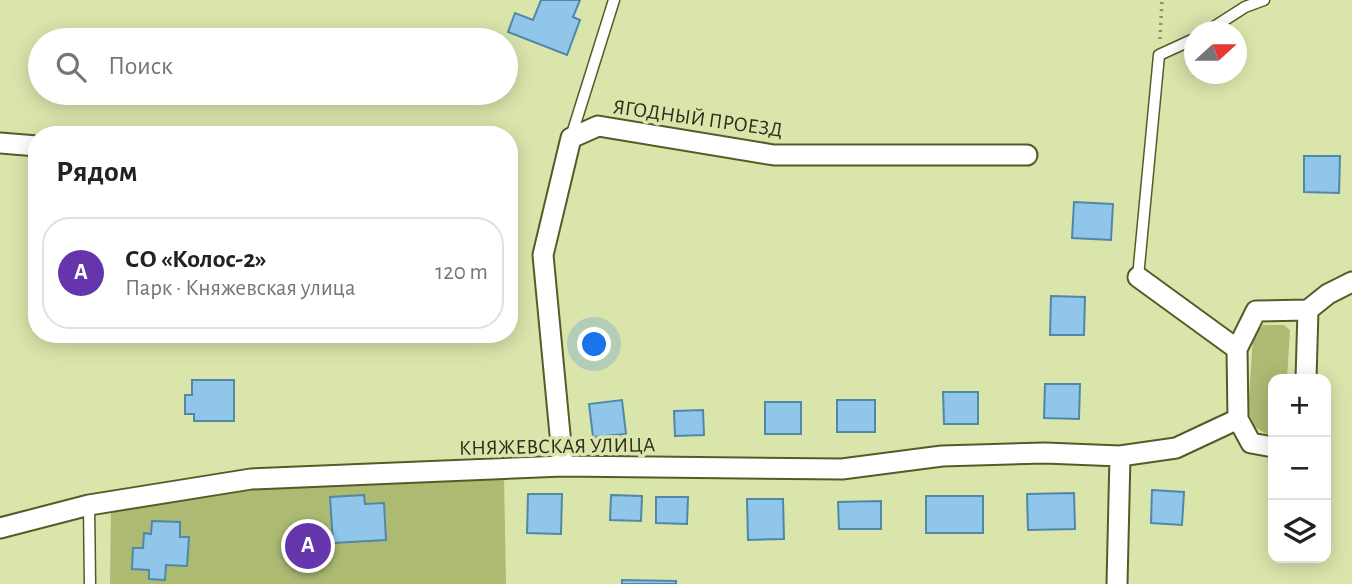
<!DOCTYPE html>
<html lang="ru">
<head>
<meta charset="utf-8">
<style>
	body { margin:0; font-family:"Alegreya Sans",sans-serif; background:#f6f6f6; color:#222 }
	.controls { position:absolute; right:21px; bottom:21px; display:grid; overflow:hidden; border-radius:14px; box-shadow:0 4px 18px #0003 }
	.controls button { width:63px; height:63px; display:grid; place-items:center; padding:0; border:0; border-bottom:2px solid #e0e0e0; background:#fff; color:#222; font:35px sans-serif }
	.compass { position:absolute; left:1184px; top:21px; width:63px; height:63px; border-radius:50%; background:#fff; box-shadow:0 4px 18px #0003; rotate:69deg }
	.you { position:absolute; left:595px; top:345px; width:24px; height:24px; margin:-18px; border:5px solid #fff; border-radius:50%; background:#1a73e8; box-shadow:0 0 0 10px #1a73e833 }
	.badge { display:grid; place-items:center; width:46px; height:46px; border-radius:50%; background:#6535ac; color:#fff; font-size:23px; font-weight:700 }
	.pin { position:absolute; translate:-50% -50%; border:4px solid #fff; box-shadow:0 2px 7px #0006 }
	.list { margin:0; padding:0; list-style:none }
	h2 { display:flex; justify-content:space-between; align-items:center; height:91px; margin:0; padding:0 28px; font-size:30px }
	h2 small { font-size:23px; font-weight:400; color:#767676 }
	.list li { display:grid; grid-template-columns:46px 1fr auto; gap:21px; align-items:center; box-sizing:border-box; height:112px; margin:0 14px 14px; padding:0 14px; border:2px solid #e0e0e0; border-radius:28px }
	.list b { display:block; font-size:26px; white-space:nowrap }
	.list p { margin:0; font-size:23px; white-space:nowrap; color:#767676 }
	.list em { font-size:23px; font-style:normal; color:#767676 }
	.icon { flex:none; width:38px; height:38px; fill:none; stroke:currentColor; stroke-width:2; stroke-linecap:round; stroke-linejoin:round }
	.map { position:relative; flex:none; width:1352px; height:584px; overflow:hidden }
	.search { position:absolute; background:#fff; box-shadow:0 4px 18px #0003; left:28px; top:28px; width:490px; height:77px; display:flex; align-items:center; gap:18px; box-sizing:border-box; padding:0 24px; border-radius:38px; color:#767676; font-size:26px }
	.panel { position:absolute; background:#fff; box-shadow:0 4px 18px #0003; left:28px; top:126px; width:490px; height:217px; border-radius:28px }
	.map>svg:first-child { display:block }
	.green { fill:#adba72 }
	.building { fill:#8fc6e9; stroke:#5187a7; stroke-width:2 }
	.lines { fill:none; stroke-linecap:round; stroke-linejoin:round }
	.service-casing { stroke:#535c27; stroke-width:13 }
	.minor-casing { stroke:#535c27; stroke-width:23 }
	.path { stroke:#899168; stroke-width:3.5; stroke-dasharray:2 5; stroke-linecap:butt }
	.service { stroke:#fff; stroke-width:10 }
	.minor { stroke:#fff; stroke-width:19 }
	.labels { text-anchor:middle; stroke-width:7; stroke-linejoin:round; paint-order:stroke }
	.street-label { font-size:21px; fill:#2b2f19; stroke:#dae5ac }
</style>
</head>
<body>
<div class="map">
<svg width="1352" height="584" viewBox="0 0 1352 584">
	<rect width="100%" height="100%" fill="#dae5ac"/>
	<path class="green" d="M 1263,325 L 1284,325 L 1290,330 L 1287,379 L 1273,379 L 1273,438 L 1255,427 L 1248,412 L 1253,338 Z
		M 504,477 L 506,584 L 110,584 L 111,508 L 248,485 Z"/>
	<path class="building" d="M 541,0 L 580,0 L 573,17 L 580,20 L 567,55 L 508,32 L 515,13 L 533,20 Z
		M 1304,156 L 1340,156 L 1339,193 L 1304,192 Z
		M 1074,202 L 1113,204 L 1111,240 L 1072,238 Z
		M 1051,296 L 1085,297 L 1084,335 L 1050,335 Z
		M 192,380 L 234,380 L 234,421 L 194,421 L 194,414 L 185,414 L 185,395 L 192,395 Z
		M 1045,384 L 1080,384 L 1079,419 L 1044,418 Z
		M 943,392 L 978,392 L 978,424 L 944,424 Z
		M 622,400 L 626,434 L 593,437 L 589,404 Z
		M 837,400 L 875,400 L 875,432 L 837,432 Z
		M 765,402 L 801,402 L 801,434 L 765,434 Z
		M 703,410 L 704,435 L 675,436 L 674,411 Z
		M 1152,490 L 1184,492 L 1182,525 L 1151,523 Z
		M 1074,493 L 1075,529 L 1028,530 L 1027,494 Z
		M 528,494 L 562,494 L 561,534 L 527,533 Z
		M 364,495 L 365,504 L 384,503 L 386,540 L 333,543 L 330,497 Z
		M 611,495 L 642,496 L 641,521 L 610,520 Z
		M 926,496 L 983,496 L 983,533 L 926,533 Z
		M 656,497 L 688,497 L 687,524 L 656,523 Z
		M 747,499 L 783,499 L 784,539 L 748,540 Z
		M 881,501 L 881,529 L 839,529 L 838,502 Z
		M 152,521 L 180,522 L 180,537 L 189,537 L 187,566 L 166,565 L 165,580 L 149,579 L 149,570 L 132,569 L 133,548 L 143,548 L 144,533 L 151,534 Z
		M 622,580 L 676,581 L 676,584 L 622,584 Z"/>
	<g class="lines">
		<defs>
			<path id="service" d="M 1206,32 L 1245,7 L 1264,0
				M 571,137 L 614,0
				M 1138,277 L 1159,55 L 1194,39
				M 89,505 L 90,584"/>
			<path id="minor" d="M 0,143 L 37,146
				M 1237,349 L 1256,311 L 1308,310 L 1328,294 L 1352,282
				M 1306,379 L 1308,310
				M 1238,419 L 1251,443 L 1273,447
				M 563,466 L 543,255 L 571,138 L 598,126 L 774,155 L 1027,155
				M 0,528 L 89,505 L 251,479 L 563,466 L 842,469 L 942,456 L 1045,453 L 1120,456 L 1176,448 L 1238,419 L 1237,349 L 1138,277
				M 1117,584 L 1120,456"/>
		</defs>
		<use href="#service" class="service-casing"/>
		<use href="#minor" class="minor-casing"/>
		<path class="path" d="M 1160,39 L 1162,0"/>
		<use href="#service" class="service"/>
		<use href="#minor" class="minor"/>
	</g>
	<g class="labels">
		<g class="street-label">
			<text transform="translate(698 118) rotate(8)" y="7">ЯГОДНЫЙ ПРОЕЗД</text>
			<text transform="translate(557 446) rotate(-1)" y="7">КНЯЖЕВСКАЯ УЛИЦА</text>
		</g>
	</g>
</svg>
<div class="controls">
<button>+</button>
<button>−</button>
<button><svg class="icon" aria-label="layers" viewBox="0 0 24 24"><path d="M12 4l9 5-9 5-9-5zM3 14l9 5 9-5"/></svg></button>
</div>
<svg class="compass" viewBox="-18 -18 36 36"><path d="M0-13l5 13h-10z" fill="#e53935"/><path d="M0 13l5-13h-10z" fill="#767676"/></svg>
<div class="you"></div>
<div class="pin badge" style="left:308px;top:546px">A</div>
<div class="search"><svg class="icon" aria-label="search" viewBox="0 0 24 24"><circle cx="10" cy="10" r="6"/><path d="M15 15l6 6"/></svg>Поиск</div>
<section class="panel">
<h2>Рядом<small></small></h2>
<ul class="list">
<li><span class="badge">A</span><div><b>СО «Колос-2»</b><p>Парк · Княжевская улица</p></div><em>120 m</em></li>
</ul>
</section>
</div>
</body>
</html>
